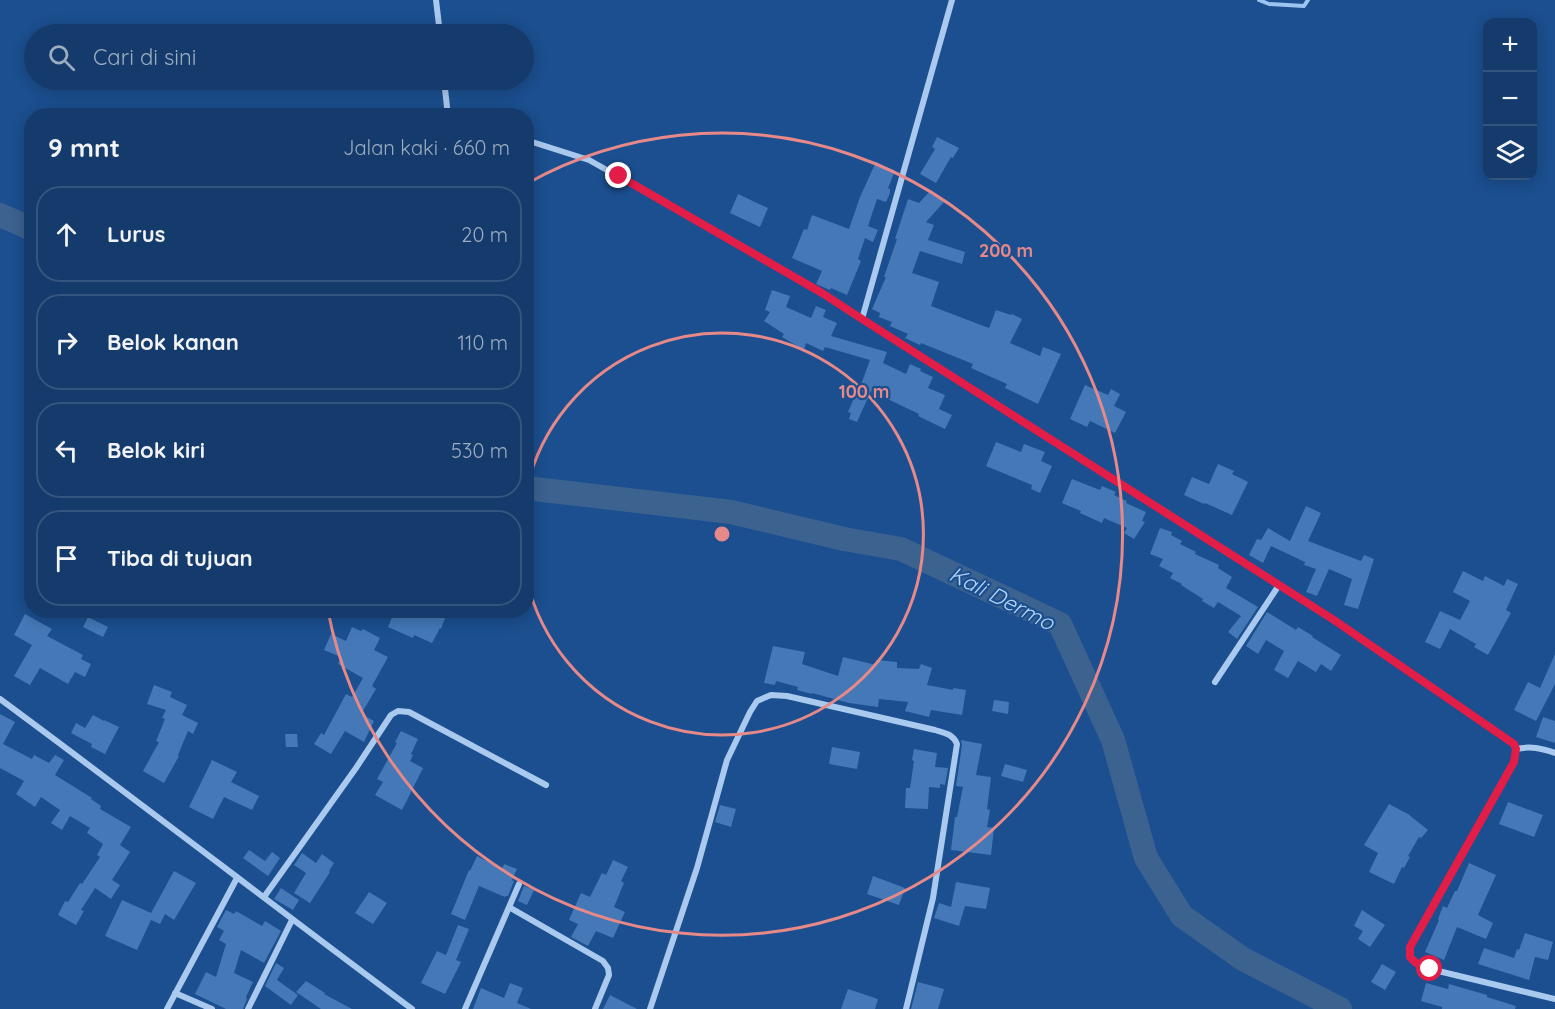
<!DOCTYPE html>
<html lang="id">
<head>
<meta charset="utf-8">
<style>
	body { margin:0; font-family:Quicksand,sans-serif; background:#1d4271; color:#f1f3f6 }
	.controls { position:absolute; right:18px; top:18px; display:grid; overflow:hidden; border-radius:12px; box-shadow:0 3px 15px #0003 }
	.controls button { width:54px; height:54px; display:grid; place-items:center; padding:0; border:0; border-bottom:2px solid #33557e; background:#143b6b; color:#f1f3f6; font:30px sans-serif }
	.stop { position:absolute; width:18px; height:18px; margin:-14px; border:4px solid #e11d48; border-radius:50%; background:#fff }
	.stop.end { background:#e11d48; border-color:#fff; box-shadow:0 2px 6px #0008 }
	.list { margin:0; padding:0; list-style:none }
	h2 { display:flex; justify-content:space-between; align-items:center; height:78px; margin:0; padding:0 24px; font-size:26px }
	h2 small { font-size:20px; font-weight:400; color:#9dadc1 }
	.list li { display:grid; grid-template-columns:39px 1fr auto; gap:18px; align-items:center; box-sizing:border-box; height:96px; margin:0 12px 12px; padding:0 12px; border:2px solid #33557e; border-radius:24px }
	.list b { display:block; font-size:22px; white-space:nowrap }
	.list em { font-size:20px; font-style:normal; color:#9dadc1 }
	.icon { flex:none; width:33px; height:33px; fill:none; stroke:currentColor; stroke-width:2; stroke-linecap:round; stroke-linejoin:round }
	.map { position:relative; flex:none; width:1555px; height:1009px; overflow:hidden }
	.search { position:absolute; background:#143b6b; box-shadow:0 3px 15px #0003; left:24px; top:24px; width:510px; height:66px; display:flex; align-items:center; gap:15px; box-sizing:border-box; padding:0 21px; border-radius:33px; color:#9dadc1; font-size:22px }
	.panel { position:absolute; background:#143b6b; box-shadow:0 3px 15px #0003; left:24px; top:108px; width:510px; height:510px; border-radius:24px }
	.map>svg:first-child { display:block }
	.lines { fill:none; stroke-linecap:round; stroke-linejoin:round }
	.stream { stroke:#9cc4f0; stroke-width:4 }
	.river { stroke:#3c6290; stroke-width:24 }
	.building { fill:#4478b7 }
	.street { stroke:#a9c9ee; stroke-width:6 }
	.route { stroke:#e11d48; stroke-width:8 }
	.ring { fill:none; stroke:#e88989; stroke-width:3 }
	.labels { text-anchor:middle; stroke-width:4.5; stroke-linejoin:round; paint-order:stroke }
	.water-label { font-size:22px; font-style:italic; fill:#b5d3f5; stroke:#1b4f8f }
	.centre { fill:#e88989; stroke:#1b4f8f; stroke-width:3 }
	.ring-label { font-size:18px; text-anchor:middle; font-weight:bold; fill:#e88989; stroke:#1b4f8f; stroke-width:4.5; stroke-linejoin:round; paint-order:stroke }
</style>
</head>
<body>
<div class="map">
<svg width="1555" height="1009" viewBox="0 0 1555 1009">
	<rect width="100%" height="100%" fill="#1b4f8f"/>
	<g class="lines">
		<path class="stream" d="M 1259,0 L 1269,4 L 1304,6 L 1308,0"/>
		<path class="river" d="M 0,215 L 32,229
			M 526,488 L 731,512 L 844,539 L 901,549 L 1060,624 L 1113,740 L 1146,858 L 1182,916 L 1243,959 L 1340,1009"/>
	</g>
	<path class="building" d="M 937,137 L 959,148 L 953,158 L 951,157 L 936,183 L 920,174 L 935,149 L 932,147 Z
		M 876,162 L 895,171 L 888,188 L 890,189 L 890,193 L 886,202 L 877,199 L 868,226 L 878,230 L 873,242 L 865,238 L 858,259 L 861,261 L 847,295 L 831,288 L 830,290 L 816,284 L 822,271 L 792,258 L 804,229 L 807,230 L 812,215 L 849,229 L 860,197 Z
		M 931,190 L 944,202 L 926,222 L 934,225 L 928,240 L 965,252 L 962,264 L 920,251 L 912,273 L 939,282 L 931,306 L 989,328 L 996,310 L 1011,315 L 1012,314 L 1022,319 L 1010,343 L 1040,356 L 1043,347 L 1061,354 L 1038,404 L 1005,388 L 1007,384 L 971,368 L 973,364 L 921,343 L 920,345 L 905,338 L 908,334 L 890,326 L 892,322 L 879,317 L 880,313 L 872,309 L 886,277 L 884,277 L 897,239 L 895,239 L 908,199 L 919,203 Z
		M 738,194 L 768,208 L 760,227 L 730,213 Z
		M 772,290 L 790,296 L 786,307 L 811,318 L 816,306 L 826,310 L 823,317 L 837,323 L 831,336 L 887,352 L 883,363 L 906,374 L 910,364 L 921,369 L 920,371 L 933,377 L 928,388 L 945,395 L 939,409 L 952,415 L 945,429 L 918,416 L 919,414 L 871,391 L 857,422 L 849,419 L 851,413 L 848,412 L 854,398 L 856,398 L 870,360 L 825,347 L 823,351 L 806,343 L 804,350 L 782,337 L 784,334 L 764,321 L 770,312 L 765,310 Z
		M 1085,385 L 1108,395 L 1111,389 L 1120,394 L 1114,406 L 1126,412 L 1115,433 L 1090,421 L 1087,427 L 1070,419 Z
		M 996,442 L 1021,452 L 1024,444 L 1045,452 L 1041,461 L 1052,466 L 1040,493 L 1031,489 L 1032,485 L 986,466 Z
		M 1218,464 L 1234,471 L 1232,474 L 1248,482 L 1232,515 L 1205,503 L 1204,504 L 1184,495 L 1192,477 L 1209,484 Z
		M 1072,479 L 1100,490 L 1102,486 L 1116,492 L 1114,495 L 1127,501 L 1126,503 L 1146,512 L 1142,521 L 1145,522 L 1134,539 L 1124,533 L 1127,528 L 1104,518 L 1102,523 L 1080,513 L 1081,511 L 1062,503 Z
		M 1306,506 L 1321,513 L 1308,541 L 1361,561 L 1364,555 L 1374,559 L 1358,609 L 1344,605 L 1352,579 L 1329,569 L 1317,596 L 1306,592 L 1316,569 L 1304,565 L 1305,562 L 1271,546 L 1263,563 L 1249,555 L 1257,539 L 1261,540 L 1268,528 L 1290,541 Z
		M 1160,528 L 1172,532 L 1171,535 L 1182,541 L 1180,544 L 1196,552 L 1195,554 L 1219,565 L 1218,568 L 1232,577 L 1226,588 L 1258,607 L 1237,639 L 1228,632 L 1241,616 L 1218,602 L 1214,608 L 1202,601 L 1203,599 L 1181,585 L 1182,584 L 1170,578 L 1173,573 L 1159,566 L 1163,559 L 1150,554 Z
		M 1463,571 L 1483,581 L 1485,576 L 1504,586 L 1507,579 L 1518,584 L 1506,610 L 1511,613 L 1488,655 L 1474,647 L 1476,644 L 1450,629 L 1440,649 L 1425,642 L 1440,611 L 1460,620 L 1470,601 L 1453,592 Z
		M 395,610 L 448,610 L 441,629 L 440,628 L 432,643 L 414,635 L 413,638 L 388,627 Z
		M 1267,612 L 1296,630 L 1298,627 L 1313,636 L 1312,637 L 1341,655 L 1331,671 L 1321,664 L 1316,672 L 1298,661 L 1288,678 L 1274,670 L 1284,651 L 1266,640 L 1258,654 L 1246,646 Z
		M 25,614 L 52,629 L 47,636 L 83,655 L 81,659 L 91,664 L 85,677 L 75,672 L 68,684 L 40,668 L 30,685 L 14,676 L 32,645 L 14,635 Z
		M 88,617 L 108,627 L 103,637 L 83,627 Z
		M 352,627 L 361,631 L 363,629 L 380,638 L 374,650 L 388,657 L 372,686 L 376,689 L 361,714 L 374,721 L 364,742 L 345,731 L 331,754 L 314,744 L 321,733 L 324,735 L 346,694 L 352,697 L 363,678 L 338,664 L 341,657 L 324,650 L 331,634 L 346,641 Z
		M 773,646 L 805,652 L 802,664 L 838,676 L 843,657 L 876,665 L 876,660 L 897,662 L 897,668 L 919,669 L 921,664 L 932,668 L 927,685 L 953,690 L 953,688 L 966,690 L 962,715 L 931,710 L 929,717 L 905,711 L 908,702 L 879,699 L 878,707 L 849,703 L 812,693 L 812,694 L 797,690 L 798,687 L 776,681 L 775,685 L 764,683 Z
		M 1555,654 L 1555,684 L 1536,721 L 1514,710 L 1528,682 L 1540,688 Z
		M 154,685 L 172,692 L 170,697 L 187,705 L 182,715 L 198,723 L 193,734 L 188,731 L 178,755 L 179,756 L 164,783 L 143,771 L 159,742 L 156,741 L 165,719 L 162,718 L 166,710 L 147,704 Z
		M 994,700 L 1009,702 L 1008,714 L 992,711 Z
		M 0,714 L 15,722 L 3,744 L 32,759 L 34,755 L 49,763 L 55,755 L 64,760 L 55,775 L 92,798 L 91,799 L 101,806 L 100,809 L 131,827 L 120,845 L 130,852 L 112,880 L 120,885 L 111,899 L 95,888 L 81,910 L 84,911 L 76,925 L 58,915 L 65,901 L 68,902 L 80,883 L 82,884 L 100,857 L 97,855 L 103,844 L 87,833 L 90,828 L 70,816 L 62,830 L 51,823 L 60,810 L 41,797 L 35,807 L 16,794 L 24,781 L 0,768 Z
		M 93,715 L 104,721 L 104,720 L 119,727 L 105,754 L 91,747 L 92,744 L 71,733 L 76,723 L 85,728 Z
		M 1543,717 L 1555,721 L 1555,743 L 1536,737 Z
		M 401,731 L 418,739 L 411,754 L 413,755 L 410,761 L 423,768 L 402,810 L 375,795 L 383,782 L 377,779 L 397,743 L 395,742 Z
		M 285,734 L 297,734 L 298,747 L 286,747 Z
		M 961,740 L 982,744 L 976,775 L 991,777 L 987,809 L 990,810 L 987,827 L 994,828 L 991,855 L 951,850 L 955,817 L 957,817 L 963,787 L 956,786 L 962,745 Z
		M 832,747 L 860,752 L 857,769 L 829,764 Z
		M 914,749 L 937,753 L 935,767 L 948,768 L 945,785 L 940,784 L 940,788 L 929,787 L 928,809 L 905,808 L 906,788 L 910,788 L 914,761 L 912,760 Z
		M 212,760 L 237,772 L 231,782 L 259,796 L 252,810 L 224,797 L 213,819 L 189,807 Z
		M 1005,764 L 1027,770 L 1023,782 L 1001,776 Z
		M 1508,802 L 1543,815 L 1534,837 L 1499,824 Z
		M 1389,804 L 1408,814 L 1428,830 L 1421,838 L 1419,837 L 1408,856 L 1410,857 L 1404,868 L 1402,867 L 1394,884 L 1369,872 L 1378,853 L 1364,845 Z
		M 720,805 L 736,809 L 731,827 L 715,822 Z
		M 249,850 L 265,861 L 272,852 L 280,858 L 268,876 L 243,858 Z
		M 302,853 L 316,863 L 322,854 L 334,863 L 329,871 L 330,872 L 310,903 L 294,893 L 306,873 L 294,865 Z
		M 477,856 L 502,869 L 504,864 L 517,869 L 512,880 L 514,881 L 508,896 L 506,896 L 505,897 L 479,886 L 465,920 L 451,914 L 469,870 L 470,871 Z
		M 613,860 L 628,867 L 621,881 L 624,883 L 614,907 L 625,912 L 613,938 L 596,931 L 588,946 L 571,937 L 578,924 L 569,920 L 581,893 L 590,897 L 602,873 L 606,875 Z
		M 1469,863 L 1496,875 L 1478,915 L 1493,923 L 1486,939 L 1457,927 L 1444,960 L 1425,952 L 1439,920 L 1438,919 L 1443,906 L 1447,908 L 1455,891 L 1457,891 Z
		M 174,871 L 196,883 L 174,920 L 165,914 L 160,924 L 151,920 L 137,950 L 105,936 L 122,900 L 151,913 Z
		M 873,876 L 905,888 L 899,905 L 867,894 Z
		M 956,882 L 990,888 L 986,909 L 965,906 L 959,926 L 934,918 L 939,903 L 951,907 Z
		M 524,886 L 534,890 L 527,905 L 518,901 Z
		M 281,888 L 299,900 L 293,910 L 274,899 Z
		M 369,892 L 387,903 L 373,924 L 355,913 Z
		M 226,910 L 234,914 L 236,911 L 262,926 L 265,921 L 281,931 L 264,963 L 241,950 L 234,973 L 253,982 L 246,997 L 247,999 L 243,1009 L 226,1009 L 195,994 L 206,972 L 216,977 L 226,944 L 219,940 L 224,931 L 217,927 Z
		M 1362,910 L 1385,925 L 1370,947 L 1358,939 L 1363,931 L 1354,926 Z
		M 458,925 L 469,929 L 456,960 L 461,962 L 445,994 L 421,983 L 437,951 L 446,955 Z
		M 1525,933 L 1553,942 L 1548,960 L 1535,957 L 1529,980 L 1478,964 L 1484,948 L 1514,958 L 1517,949 L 1519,950 Z
		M 276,963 L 284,968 L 277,980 L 298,995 L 291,1005 L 265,986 Z
		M 1382,964 L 1396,972 L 1385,990 L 1371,982 Z
		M 306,981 L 325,993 L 324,994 L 352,1009 L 321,1009 L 296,992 Z
		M 918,982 L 944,989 L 938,1009 L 911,1009 Z
		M 510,983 L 523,988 L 517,1003 L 531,1009 L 473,1009 L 481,988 L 504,998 Z
		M 1426,983 L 1448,989 L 1449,984 L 1487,995 L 1487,997 L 1516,1006 L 1515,1009 L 1442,1009 L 1442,1007 L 1421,1001 Z
		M 848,989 L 878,999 L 875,1009 L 841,1009 Z
		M 610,995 L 637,1009 L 603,1009 Z"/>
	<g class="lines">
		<path class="street" d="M 436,0 L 440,34
			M 952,0 L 862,319 L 1334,620 L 1514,744 L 1516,749 L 1514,762 L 1410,947 C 1407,962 1417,964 1430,969 L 1555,999
			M 444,80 L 448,116
			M 526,140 L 589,160 L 733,241 L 822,293 L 862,319
			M 1215,682 L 1279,585
			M 0,699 C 138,801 274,906 412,1009
			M 1516,749 C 1531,746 1541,748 1555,753
			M 264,897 L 356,768 L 391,715 L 398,711 L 409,712 L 546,785
			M 509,907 L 603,961 L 608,968 L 609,975 L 595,1009
			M 175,993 L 212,1009
			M 167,1009 L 237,878
			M 248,1009 L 292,920
			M 465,1009 L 519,884
			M 650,1009 L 697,868 L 727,760 L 750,712 L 757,701 L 771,695 L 787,696 L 935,730 C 945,733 953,734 957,744 L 933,898 L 906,1009"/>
	</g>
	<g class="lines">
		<path class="route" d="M 619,176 L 822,293 L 862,319 L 1334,620 L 1514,744 L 1516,749 L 1514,762 L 1410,947 L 1410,957 L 1416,963 L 1430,969"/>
	</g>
	<g class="ring">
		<path d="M527 487A201 201 0 1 1 527 581"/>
		<path d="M528 183A401 401 0 1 1 328 611"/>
	</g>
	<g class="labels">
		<g class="water-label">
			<text transform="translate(1002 598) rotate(27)" y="8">Kali Dermo</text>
		</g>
	</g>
	<circle cx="722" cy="534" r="9" class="centre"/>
	<g class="ring-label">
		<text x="1006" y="257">200 m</text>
		<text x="864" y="398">100 m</text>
	</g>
</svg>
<div class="controls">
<button>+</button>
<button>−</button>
<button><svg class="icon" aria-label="layers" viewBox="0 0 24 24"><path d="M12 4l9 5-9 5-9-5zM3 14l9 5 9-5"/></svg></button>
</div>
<div class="stop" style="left:1430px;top:969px"></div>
<div class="stop end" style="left:619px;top:176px"></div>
<div class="search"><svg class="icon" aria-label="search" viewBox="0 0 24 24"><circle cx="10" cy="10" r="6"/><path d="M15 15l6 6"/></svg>Cari di sini</div>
<section class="panel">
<h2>9 mnt<small>Jalan kaki · 660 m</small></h2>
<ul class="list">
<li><svg class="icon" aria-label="ahead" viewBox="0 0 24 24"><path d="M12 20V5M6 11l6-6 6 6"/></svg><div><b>Lurus</b></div><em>20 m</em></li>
<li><svg class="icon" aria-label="right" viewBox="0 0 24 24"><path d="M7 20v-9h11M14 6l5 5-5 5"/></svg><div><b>Belok kanan</b></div><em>110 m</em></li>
<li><svg class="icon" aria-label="left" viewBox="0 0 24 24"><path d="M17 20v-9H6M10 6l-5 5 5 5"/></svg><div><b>Belok kiri</b></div><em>530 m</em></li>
<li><svg class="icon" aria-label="arrive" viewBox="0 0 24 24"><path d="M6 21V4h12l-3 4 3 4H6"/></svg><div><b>Tiba di tujuan</b></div></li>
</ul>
</section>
</div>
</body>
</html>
